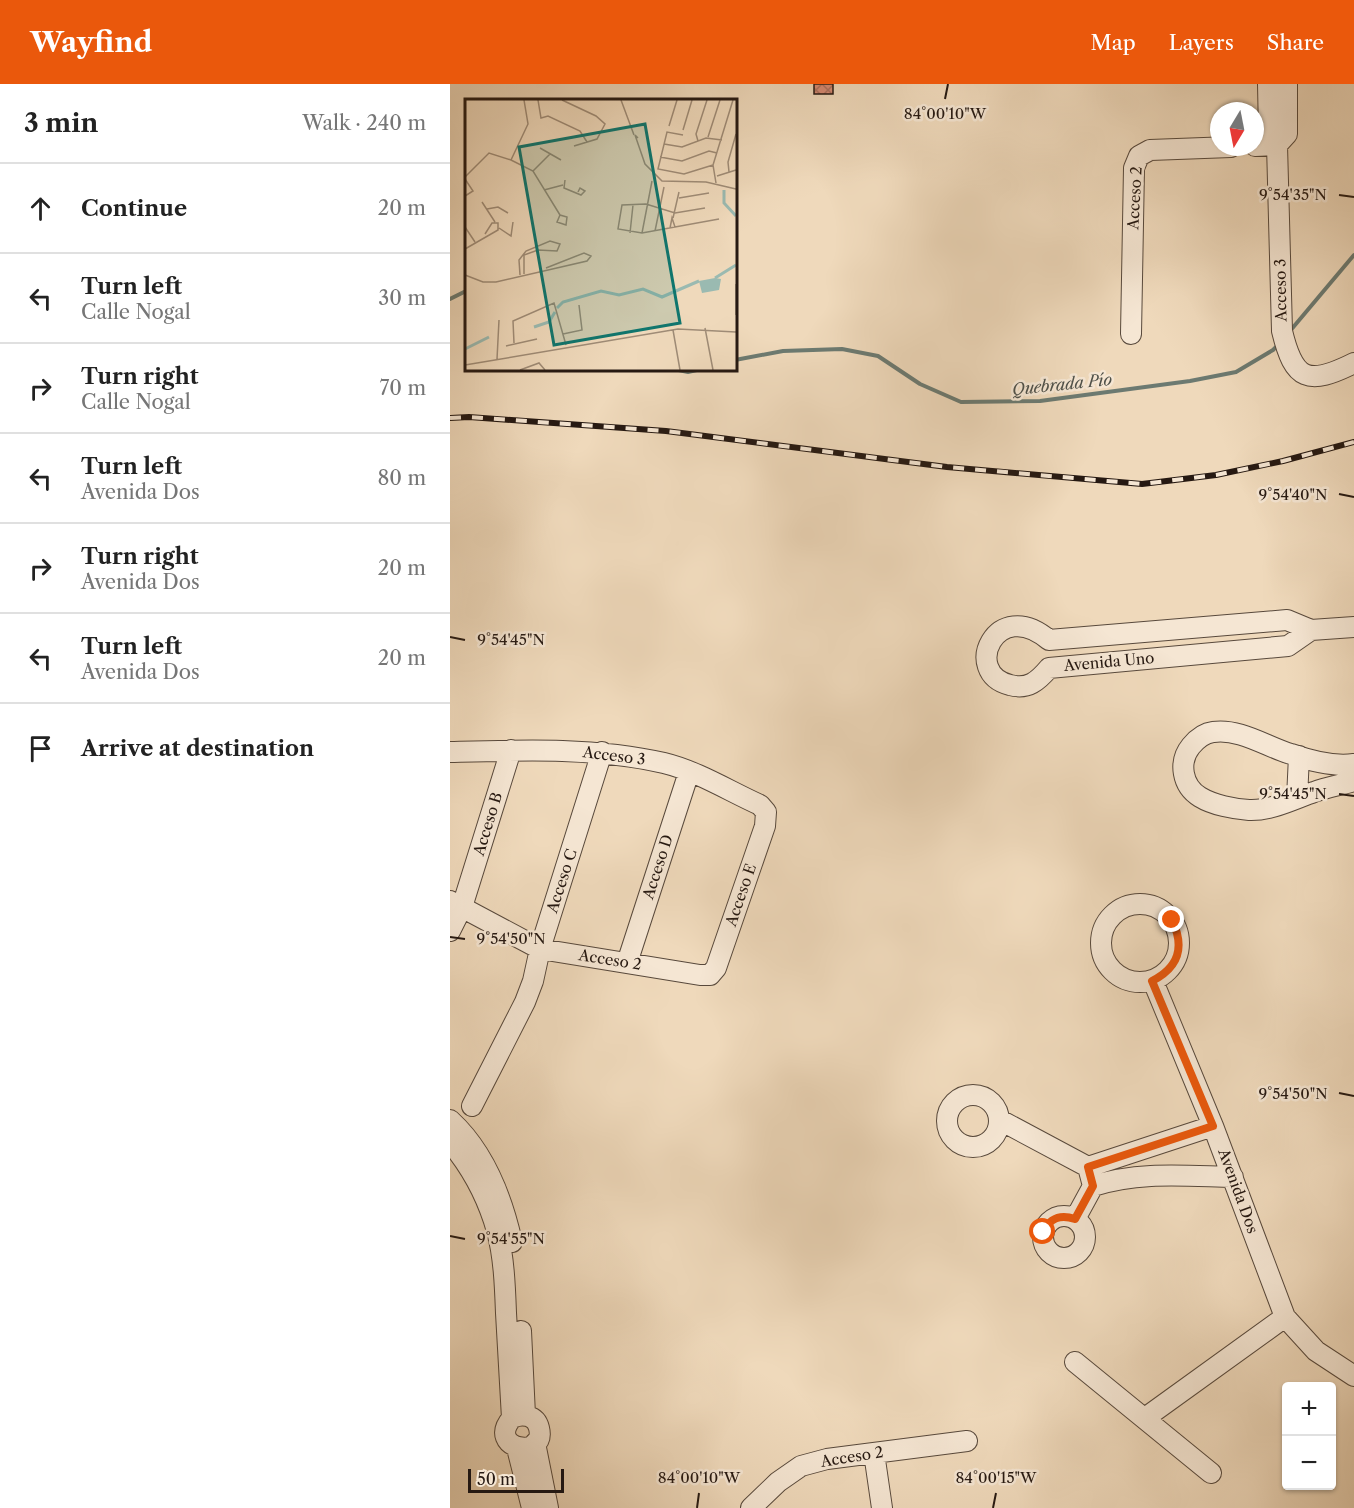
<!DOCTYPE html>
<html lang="en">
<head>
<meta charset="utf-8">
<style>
	body { margin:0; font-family:"Libre Caslon Text",serif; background:#f6f6f6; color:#222 }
	.controls { position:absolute; right:18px; bottom:18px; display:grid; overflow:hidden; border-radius:6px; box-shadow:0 2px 4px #0004 }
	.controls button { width:54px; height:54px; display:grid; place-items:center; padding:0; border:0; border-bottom:2px solid #e0e0e0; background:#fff; color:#222; font:30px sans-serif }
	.compass { position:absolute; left:760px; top:18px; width:54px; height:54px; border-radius:50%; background:#fff; box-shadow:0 2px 4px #0004; rotate:190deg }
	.scale { position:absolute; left:18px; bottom:15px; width:96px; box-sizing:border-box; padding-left:6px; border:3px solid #261912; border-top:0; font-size:16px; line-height:21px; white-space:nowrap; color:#261912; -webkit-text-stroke:4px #f5e6d3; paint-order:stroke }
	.stop { position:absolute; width:18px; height:18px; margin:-14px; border:4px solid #ea580c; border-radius:50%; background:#fff }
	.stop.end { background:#ea580c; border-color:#fff; box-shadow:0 2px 6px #0008 }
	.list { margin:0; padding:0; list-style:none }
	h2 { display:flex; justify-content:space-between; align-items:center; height:78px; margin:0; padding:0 24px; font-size:26px }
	h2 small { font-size:20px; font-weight:400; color:#767676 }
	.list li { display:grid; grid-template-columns:39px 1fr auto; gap:18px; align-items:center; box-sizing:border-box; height:90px; padding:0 24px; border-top:2px solid #e0e0e0 }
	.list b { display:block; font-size:22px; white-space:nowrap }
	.list p { margin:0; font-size:20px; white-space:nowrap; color:#767676 }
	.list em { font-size:20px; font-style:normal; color:#767676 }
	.icon { flex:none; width:33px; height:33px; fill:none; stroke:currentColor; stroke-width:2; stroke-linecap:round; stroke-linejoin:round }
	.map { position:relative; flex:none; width:904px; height:1424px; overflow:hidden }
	header { display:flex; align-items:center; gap:36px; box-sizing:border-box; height:84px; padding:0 30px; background:#ea580c; color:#fff }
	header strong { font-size:28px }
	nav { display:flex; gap:33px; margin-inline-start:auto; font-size:21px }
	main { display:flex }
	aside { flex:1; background:#fff }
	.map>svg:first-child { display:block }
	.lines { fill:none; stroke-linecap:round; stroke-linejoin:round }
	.stream { stroke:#6c7a71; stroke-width:4 }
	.building { fill:url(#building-cross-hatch); stroke:#261912; stroke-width:1.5 }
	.minor-casing { stroke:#58493c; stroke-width:22 }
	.minor { stroke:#f5e6d3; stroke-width:20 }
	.rail-casing { stroke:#261912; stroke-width:6 }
	.rail { stroke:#f5e6d3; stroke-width:4; stroke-dasharray:11; stroke-linecap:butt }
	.route { stroke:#ea580c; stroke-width:8 }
	.ticks { fill:none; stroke:#261912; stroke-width:2 }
	.labels { text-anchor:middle; stroke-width:5; stroke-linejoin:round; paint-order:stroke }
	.street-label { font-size:15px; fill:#261912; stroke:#f5e6d3 }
	.water-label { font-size:16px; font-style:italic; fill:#4f514a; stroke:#f5e6d3 }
	.inset-river { fill:none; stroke:#9abab1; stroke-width:3 }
	.inset-road { fill:none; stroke:#9f8c77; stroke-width:1.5 }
	.view { fill:#0f766e; fill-opacity:0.15; stroke:#0f766e; stroke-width:3 }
	.inset-edge { fill:none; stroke:#261912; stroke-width:3 }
	.ticks-label { font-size:15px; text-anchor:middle; fill:#261912; stroke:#f5e6d3; stroke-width:5; stroke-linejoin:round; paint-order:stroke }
</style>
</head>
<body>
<header>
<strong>Wayfind</strong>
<nav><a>Map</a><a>Layers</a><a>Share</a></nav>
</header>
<main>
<aside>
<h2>3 min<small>Walk · 240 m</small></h2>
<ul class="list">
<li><svg class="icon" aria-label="ahead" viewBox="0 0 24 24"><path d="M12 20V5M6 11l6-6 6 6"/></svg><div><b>Continue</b></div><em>20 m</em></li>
<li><svg class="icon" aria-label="left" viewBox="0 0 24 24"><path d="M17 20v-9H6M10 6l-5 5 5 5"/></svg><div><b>Turn left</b><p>Calle Nogal</p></div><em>30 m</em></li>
<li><svg class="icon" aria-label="right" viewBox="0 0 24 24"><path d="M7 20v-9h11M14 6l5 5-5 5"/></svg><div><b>Turn right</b><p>Calle Nogal</p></div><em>70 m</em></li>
<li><svg class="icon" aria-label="left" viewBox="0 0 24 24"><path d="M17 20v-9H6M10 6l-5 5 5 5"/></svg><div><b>Turn left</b><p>Avenida Dos</p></div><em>80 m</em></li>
<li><svg class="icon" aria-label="right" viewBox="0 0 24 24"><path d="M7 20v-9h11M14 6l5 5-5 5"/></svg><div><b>Turn right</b><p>Avenida Dos</p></div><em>20 m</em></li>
<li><svg class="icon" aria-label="left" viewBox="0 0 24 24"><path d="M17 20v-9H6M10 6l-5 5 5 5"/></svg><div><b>Turn left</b><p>Avenida Dos</p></div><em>20 m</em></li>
<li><svg class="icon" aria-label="arrive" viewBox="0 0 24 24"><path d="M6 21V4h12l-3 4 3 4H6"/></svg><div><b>Arrive at destination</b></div></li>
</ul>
</aside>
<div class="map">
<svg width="904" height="1424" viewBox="0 0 904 1424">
	<defs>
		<pattern id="building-cross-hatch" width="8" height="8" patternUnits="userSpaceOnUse" patternTransform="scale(1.5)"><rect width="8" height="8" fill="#d68a73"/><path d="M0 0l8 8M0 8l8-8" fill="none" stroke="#ad705d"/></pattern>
	</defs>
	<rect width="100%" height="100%" fill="#efd9bb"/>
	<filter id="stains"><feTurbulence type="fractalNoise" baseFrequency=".00333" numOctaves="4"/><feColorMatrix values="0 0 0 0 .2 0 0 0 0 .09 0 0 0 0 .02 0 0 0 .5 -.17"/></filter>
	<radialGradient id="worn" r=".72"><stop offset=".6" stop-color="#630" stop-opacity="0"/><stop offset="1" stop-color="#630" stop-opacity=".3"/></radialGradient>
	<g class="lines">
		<path class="stream" d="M 0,215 L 16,207
			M 840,247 L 904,171
			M 285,276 L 333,267 L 392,265 L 428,272 L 470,300 L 511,318 L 590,317 L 740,297 L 786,288 L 823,266 L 829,260
			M 224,285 L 238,288 L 251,285"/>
	</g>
	<path class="building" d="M 364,0 L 383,0 L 383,10 L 364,10 Z"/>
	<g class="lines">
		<defs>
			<path id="minor" d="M 818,0 L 819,49 L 827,61
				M 827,61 L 832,247 C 844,297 858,302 904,279
				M 827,61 L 837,50 L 837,0
				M 805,62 L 827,61
				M 681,250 L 684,84 L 689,72 L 700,66 L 781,63
				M 861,546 L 838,562 L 599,584 C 588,597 578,606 560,601 C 511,589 546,511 599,556 L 837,536 L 861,546 L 904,543
				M 0,668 C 71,666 144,663 214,679 C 247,687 279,707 310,721 L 316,728 L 315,742 L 266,884 L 260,891 L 250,891 L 90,865 L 0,817
				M 904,680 C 884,683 861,677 841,670 C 817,663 790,644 763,648 C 754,649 746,656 741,662 C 728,678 732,702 750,713 C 763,721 784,725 799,726 C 821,727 844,715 864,708 C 877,703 891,701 904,697
				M 847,714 L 849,672
				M651 859a39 39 0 1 1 78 0a39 39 0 1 1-78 0Z
				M 0,847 L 12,823 L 61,666
				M 177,879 L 239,688
				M 703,897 L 763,1042 L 835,1233 L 866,1267 L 904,1292
				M497 1037a26 26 0 1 1 52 0a26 26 0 1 1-52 0Z
				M 22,1022 L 75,918 L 83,897 L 90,865 L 152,668
				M 0,1036 C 35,1068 52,1113 62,1158
				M 550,1036 L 638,1083 L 643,1102 L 625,1135
				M 0,1058 C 21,1083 38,1115 47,1147 C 54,1173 55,1202 56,1229 C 58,1264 60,1299 62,1334 C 35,1365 97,1377 89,1344 C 86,1331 72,1329 62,1334
				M 638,1083 L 763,1042
				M 643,1102 C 689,1087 736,1092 783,1093
				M593 1153a21 21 0 1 1 42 0a21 21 0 1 1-42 0Z
				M 71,1247 L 75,1331
				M 625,1278 L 761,1389
				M 695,1334 L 835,1233
				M 85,1359 L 98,1424
				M 67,1364 L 82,1424
				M 424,1369 L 432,1424
				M 301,1424 L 328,1398 L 351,1382 L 377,1375 L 517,1357"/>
		</defs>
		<use href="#minor" class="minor-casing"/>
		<use href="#minor" class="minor"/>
		<defs>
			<path id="rail" d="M 0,334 L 19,333 L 216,347 L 497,383 L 692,400 L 766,391 L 833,377 L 904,358"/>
		</defs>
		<use href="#rail" class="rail-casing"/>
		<use href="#rail" class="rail"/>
	</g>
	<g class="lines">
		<path class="route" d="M 593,1148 C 600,1134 610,1130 625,1135 L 643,1102 L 638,1083 L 763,1042 L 702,897 C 729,883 735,863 722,836"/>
	</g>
	<path class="ticks" d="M 495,15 L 498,0M 889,111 L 904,113M 889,410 L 904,413M 0,553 L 15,556M 889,710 L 904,712M 0,853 L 15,855M 889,1009 L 904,1012M 0,1152 L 15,1155M 247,1424 L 249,1409M 543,1424 L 546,1409"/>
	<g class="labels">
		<g class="street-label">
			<text transform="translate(685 114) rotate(-87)" y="5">Acceso 2</text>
			<text transform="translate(831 206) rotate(-91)" y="5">Acceso 3</text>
			<text transform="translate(659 578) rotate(-5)" y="5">Avenida Uno</text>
			<text transform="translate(164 672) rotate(7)" y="5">Acceso 3</text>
			<text transform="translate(38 740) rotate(-73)" y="5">Acceso B</text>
			<text transform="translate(208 783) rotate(-72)" y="5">Acceso D</text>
			<text transform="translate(112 797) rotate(-72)" y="5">Acceso C</text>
			<text transform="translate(291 811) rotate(-71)" y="5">Acceso E</text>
			<text transform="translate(160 876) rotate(9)" y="5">Acceso 2</text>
			<text transform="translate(788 1107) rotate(70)" y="5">Avenida Dos</text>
			<text transform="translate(402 1373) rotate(-9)" y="5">Acceso 2</text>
		</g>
		<g class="water-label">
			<text transform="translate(612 300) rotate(-6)" y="6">Quebrada Pío</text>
		</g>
	</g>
	<g transform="translate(15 15)">
		<rect width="272" height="272" fill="#efd9bb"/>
		<path d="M 250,179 L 256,180 L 254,191 L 237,194 L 234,182 Z" fill="#9abab1"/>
		<path class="inset-river" d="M 259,91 L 259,104 L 271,117M 250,179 L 271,166M 92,209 L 98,203 L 136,192 L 154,196 L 178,190 L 197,198 L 234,182M 69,228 L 84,223 L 90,213M 0,250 L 24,238"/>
		<path class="inset-road" d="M 73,1 L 76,19 L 83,17 L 115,32 L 122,43M 97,1 L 131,17 L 140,25 L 132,40 L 109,47M 156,1 L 169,36M 204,27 L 212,1M 218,31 L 227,1M 218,36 L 202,33 L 193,70 L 219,75 L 248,66M 243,38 L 255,1M 173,39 L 170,36 L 180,65 L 197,82 L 241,83 L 271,90M 233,42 L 231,35 L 242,1M 199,45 L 217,48 L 241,39 L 257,41M 75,49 L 96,61M 195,58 L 217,62 L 244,52 L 252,54M 46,61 L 63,25 L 59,1M 68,72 L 85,55M 264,73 L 263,63 L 271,35M 252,77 L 271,71M 0,78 L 24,54 L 46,61 L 68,72 L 95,116 L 102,118 L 101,126 L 92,123 L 95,116M 0,80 L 8,92 L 0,97M 100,81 L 99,89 L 116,96 L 120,92 L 115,89 L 113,93M 251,84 L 248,66 L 268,1M 79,91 L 98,86M 214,99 L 244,94M 17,103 L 30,123M 240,109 L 210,114 L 181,105 L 157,106 L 153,130 L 177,134 L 254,120M 22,110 L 33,108 L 43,114M 208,119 L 214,93M 0,128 L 10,143M 34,129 L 46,137 L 48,123M 205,129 L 207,119 L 210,128M 190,132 L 199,88M 165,134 L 168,106M 177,134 L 187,82M 0,150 L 33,131 L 33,124 L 27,124 L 20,135M 0,176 L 18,183 L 31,183 L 122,162 L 126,157 L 119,154 L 81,169M 55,176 L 54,161 L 61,152 L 85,142 L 95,145 L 92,152 L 73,151 L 59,156 L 59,175M 271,185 L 271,216M 240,229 L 248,271M 208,231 L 215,271M 98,235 L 117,231 L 114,206M 49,244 L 48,222 L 89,204 L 101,246M 41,247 L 72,240M 32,260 L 34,221M 0,266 L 213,230 L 271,233M 55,271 L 74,264 L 80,271"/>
		<path class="view" d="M 180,25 L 215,224 L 89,246 L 54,48 Z"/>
		<rect width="272" height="272" class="inset-edge"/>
	</g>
	<g class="ticks-label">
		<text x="495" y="35">84°00'10"W</text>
		<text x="843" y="116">9°54'35"N</text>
		<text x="843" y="416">9°54'40"N</text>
		<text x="61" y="561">9°54'45"N</text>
		<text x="843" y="715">9°54'45"N</text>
		<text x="61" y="860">9°54'50"N</text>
		<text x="843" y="1015">9°54'50"N</text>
		<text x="61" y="1160">9°54'55"N</text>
		<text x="249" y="1399">84°00'10"W</text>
		<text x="546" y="1399">84°00'15"W</text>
	</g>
	<rect width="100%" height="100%" filter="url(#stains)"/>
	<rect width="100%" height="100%" fill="url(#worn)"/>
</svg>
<div class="controls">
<button>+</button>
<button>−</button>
</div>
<svg class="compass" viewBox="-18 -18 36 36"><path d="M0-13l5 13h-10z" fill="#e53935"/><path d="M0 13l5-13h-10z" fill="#767676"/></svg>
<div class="scale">50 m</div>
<div class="stop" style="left:593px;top:1148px"></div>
<div class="stop end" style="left:722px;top:836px"></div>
</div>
</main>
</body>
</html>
